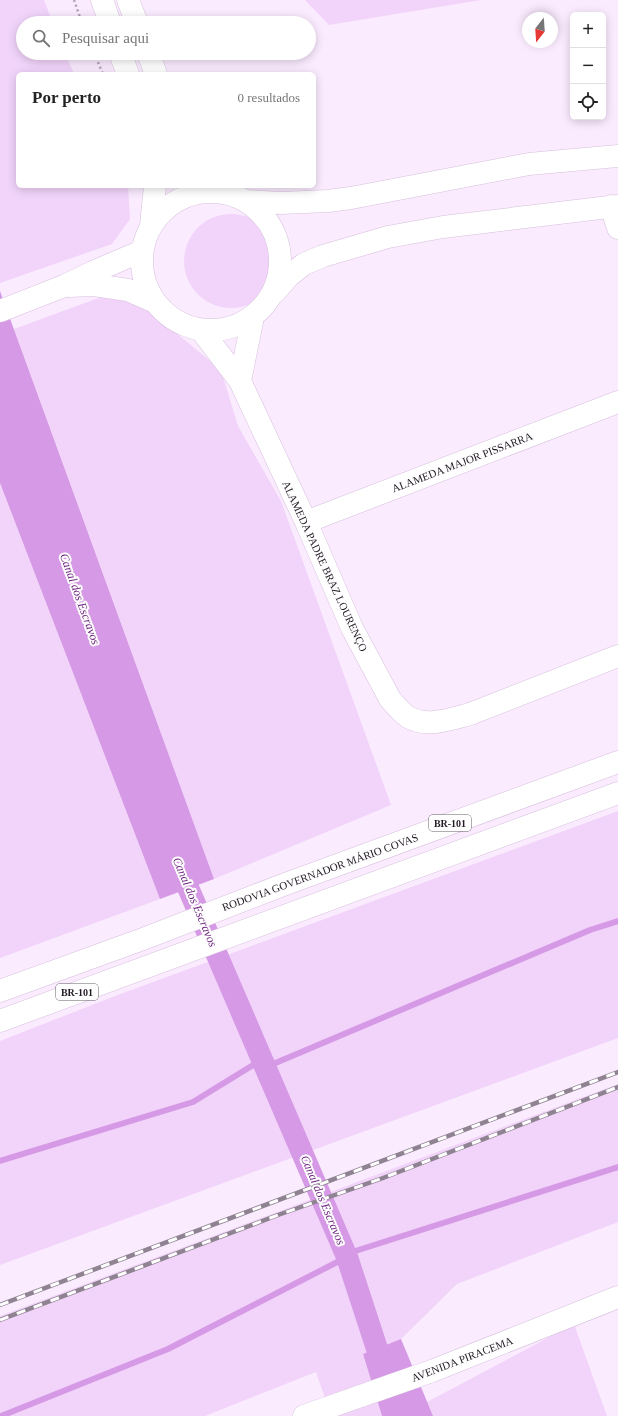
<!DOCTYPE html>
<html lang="pt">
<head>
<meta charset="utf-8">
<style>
	body { margin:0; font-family:"Times New Roman",serif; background:#f6f6f6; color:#222 }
	.controls { position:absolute; right:12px; top:12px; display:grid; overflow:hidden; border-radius:6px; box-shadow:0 2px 10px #0003 }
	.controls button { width:36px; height:36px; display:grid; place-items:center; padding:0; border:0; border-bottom:1px solid #e0e0e0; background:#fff; color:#222; font:20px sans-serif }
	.compass { position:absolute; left:522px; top:12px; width:36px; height:36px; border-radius:50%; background:#fff; box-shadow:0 2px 10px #0003; rotate:197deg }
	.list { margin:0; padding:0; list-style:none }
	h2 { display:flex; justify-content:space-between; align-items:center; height:52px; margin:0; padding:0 16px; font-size:17px }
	h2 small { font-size:13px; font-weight:400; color:#767676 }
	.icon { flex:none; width:22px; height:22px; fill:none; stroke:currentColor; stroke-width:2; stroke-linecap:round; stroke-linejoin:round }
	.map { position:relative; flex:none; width:618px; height:1416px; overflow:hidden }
	.search { position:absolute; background:#fff; box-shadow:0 2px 10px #0003; left:16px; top:16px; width:300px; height:44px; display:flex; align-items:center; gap:10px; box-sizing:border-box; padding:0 14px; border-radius:22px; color:#767676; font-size:15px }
	.panel { position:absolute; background:#fff; box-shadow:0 2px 10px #0003; left:16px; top:72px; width:300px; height:116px; border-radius:6px }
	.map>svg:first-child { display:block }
	.green { fill:#f2d4fa }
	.water { fill:#d599e5 }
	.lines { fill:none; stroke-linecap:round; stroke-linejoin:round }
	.stream { stroke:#d599e5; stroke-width:6 }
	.canal { stroke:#d599e5; stroke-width:22 }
	.minor-casing { stroke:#d7bfdd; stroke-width:23 }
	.major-casing { stroke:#d7bfdd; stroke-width:23 }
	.path { stroke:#afa2b2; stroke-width:2.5; stroke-dasharray:2 3; stroke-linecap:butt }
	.minor { stroke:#fff; stroke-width:22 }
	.major { stroke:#fff; stroke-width:22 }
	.rail-casing { stroke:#8f8392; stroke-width:4.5 }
	.rail { stroke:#fefefe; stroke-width:3; stroke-dasharray:9; stroke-linecap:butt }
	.labels { text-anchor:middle; stroke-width:4; stroke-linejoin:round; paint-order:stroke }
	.shield { fill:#fefefe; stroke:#655e66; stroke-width:1 }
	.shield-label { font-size:10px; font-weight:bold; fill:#231a25 }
	.street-label { font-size:11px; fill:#231a25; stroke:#fefefe }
	.water-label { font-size:12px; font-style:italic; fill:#6f2781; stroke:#fefefe }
</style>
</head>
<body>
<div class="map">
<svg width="618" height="1416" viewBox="0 0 618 1416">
	<rect width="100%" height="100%" fill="#faebfe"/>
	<path class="green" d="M 0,0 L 44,0 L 53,23 L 23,23 L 23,53 L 65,53 L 74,74 L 18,74 L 18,186 L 128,186 L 130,219 L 112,244 L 0,283 Z
		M 305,0 L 481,0 L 329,25 Z
		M184 261a47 47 0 1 1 94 0a47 47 0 1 1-94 0Z
		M 123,289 L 221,370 L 238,426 L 281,501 L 391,805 L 214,879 L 14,329 Z
		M 0,483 L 160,899 L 0,958 Z
		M 618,811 L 618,1038 L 0,1265 L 0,1041 L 115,996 Z
		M 618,1084 L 618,1222 L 457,1284 L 401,1339 L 363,1354 L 382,1416 L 331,1416 L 316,1372 L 205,1416 L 0,1416 L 0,1316 Z
		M 574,1324 L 607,1416 L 433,1416 L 427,1402 Z"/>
	<path class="water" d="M 0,291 L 214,879 L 160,899 L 0,483 Z
		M 401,1339 L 433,1416 L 382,1416 L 363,1354 Z"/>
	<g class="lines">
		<path class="stream" d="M 266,1067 L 590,930 L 618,921
			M 0,1161 L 193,1102 L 263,1059
			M 346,1254 L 618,1167
			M 1,1416 L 168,1349 L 347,1257"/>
		<path class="canal" d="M 177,862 L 347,1257 L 399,1416"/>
		<defs>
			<path id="minor" d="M 102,0 L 110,23
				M 128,0 L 137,23
				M 120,53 L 128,74
				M 148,53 L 156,74
				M142 261a69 69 0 1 1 138 0a69 69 0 1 1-138 0Z
				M 247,201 L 281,203 L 328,201 L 351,198 L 529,164 L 618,156
				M 611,206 L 618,228
				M 151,225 L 155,186
				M 69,286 L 94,285 L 128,290 L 155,302
				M 275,292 L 289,276 L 304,264 L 323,256 L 388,237 L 443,227 L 618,206
				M 0,311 L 64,286 L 93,272 L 142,251
				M 201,330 L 240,381 L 306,522 L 352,628 L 390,699 C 395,705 401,712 408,717 C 426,728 451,719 470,714 L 618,656
				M 240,381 L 253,317
				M 306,522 L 618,402
				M 304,1416 L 432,1371 L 618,1297"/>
			<path id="major" d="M 0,991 L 143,939 L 283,885 L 618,762
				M 0,1021 L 618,793"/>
		</defs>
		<use href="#minor" class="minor-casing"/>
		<use href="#major" class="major-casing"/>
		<path class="path" d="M 74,0 L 82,23
			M 94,53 L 103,74"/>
		<use href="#minor" class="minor"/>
		<use href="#major" class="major"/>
		<defs>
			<path id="rail" d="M 0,1305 L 618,1072
				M 0,1320 L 278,1215 L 383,1178 L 618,1087"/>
		</defs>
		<use href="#rail" class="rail-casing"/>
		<use href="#rail" class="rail"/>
	</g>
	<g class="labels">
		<g class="shield">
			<rect x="429" y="815" width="42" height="16" rx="3"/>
			<rect x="56" y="984" width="42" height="16" rx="3"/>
		</g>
		<g class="shield-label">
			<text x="450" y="827">BR-101</text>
			<text x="77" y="996">BR-101</text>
		</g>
		<g class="street-label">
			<text transform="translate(462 462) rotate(-21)" y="4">ALAMEDA MAJOR PISSARRA</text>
			<text transform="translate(325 566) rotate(65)" y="4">ALAMEDA PADRE BRAZ LOURENÇO</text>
			<text transform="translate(320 872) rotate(-20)" y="4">RODOVIA GOVERNADOR MÁRIO COVAS</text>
			<text transform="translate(462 1359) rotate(-21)" y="4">AVENIDA PIRACEMA</text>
		</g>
		<g class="water-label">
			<text transform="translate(80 599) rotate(70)" y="4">Canal dos Escravos</text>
			<text transform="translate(195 902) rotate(67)" y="4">Canal dos Escravos</text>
			<text transform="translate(323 1200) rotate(67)" y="4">Canal dos Escravos</text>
		</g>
	</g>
</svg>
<div class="controls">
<button>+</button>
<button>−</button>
<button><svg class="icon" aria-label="locate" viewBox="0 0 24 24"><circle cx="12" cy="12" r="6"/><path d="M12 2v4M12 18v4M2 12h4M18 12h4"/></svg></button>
</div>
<svg class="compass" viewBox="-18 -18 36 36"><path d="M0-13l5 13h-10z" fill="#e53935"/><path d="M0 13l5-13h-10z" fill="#767676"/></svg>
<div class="search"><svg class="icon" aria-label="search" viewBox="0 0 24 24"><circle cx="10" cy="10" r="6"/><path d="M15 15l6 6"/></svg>Pesquisar aqui</div>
<section class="panel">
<h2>Por perto<small>0 resultados</small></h2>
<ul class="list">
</ul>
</section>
</div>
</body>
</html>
